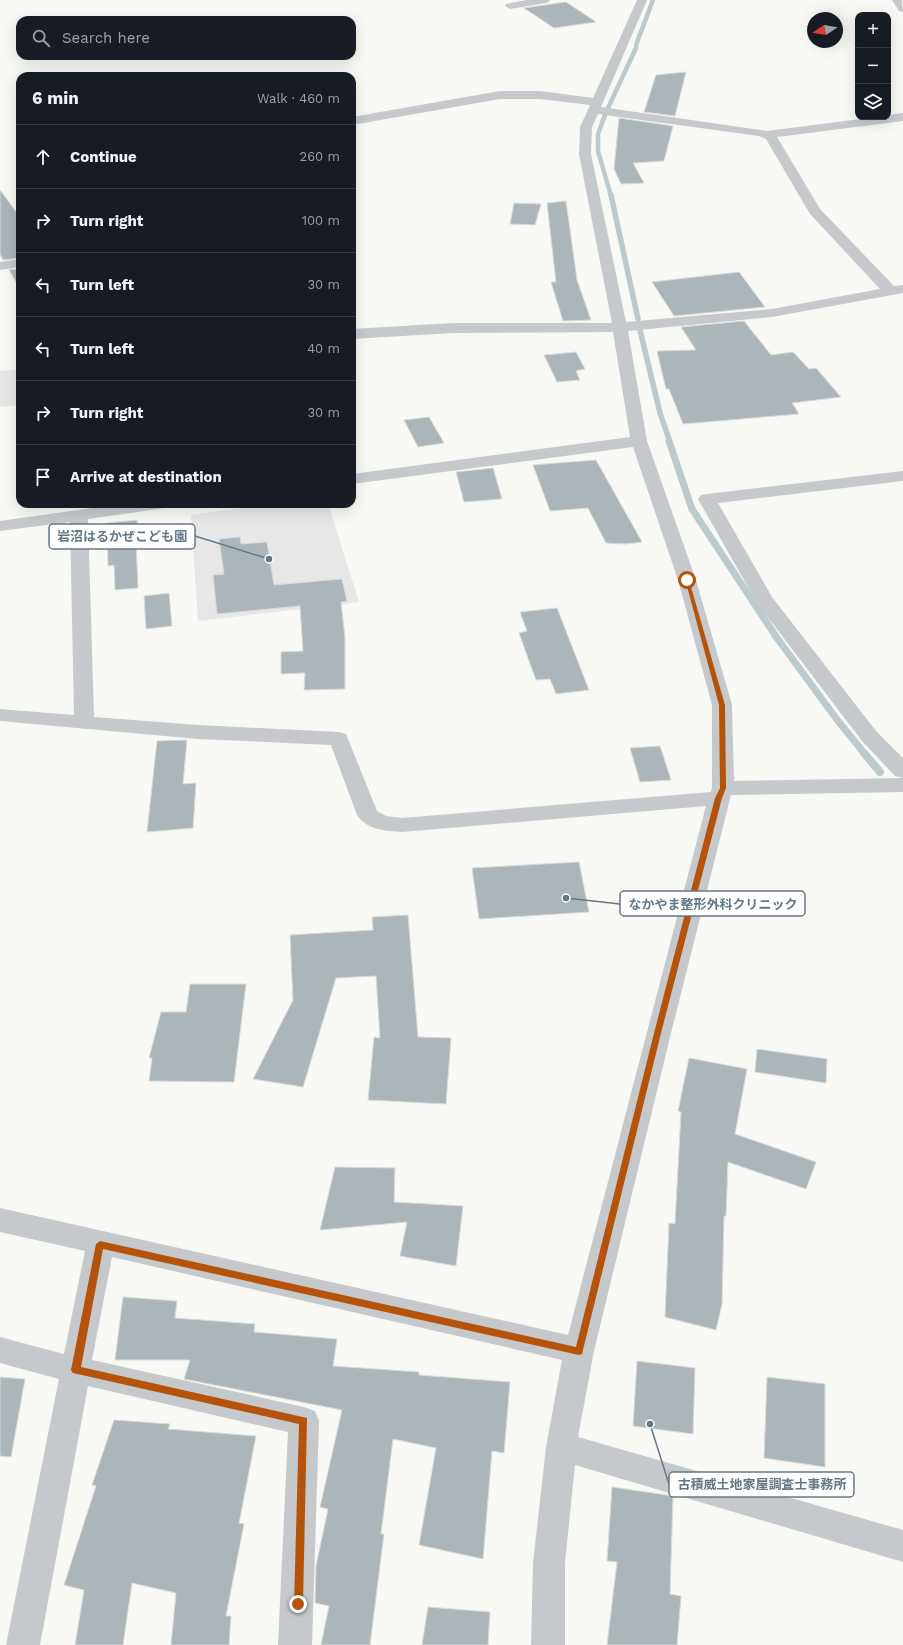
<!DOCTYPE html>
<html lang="en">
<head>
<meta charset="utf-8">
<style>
	body { margin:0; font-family:"Work Sans","Noto Sans JP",sans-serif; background:#242831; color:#f1f3f6 }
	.controls { position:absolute; right:12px; top:12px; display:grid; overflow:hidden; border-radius:8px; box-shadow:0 4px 16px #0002 }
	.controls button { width:36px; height:36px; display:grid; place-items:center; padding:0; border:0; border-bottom:1px solid #363941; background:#171b24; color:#f1f3f6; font:20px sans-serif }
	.compass { position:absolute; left:807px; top:12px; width:36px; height:36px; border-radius:50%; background:#171b24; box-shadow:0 4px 16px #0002; rotate:258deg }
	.stop { position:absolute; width:12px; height:12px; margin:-9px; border:3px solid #b45309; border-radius:50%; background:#fff }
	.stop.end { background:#b45309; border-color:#fff; box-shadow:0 1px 4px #0008 }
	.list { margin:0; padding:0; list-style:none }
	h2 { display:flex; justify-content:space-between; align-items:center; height:52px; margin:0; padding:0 16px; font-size:17px }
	h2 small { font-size:13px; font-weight:400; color:#9ea1a6 }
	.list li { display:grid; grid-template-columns:26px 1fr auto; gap:12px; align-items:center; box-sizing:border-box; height:64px; padding:0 16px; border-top:1px solid #363941 }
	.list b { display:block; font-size:15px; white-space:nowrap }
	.list em { font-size:13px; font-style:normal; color:#9ea1a6 }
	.icon { flex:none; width:22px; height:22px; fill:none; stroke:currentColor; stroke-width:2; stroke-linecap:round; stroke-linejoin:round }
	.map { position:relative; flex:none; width:903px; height:1645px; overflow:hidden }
	.search { position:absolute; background:#171b24; box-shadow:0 4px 16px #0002; left:16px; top:16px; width:340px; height:44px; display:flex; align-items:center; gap:10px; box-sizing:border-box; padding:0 14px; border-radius:12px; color:#9ea1a6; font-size:15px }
	.panel { position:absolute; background:#171b24; box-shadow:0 4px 16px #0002; left:16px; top:72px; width:340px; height:436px; border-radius:12px }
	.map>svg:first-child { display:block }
	.built { fill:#e6e7e6 }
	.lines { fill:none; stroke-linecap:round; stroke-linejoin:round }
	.stream-far3 { stroke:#bcc9cd; stroke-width:4.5 }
	.stream-far2 { stroke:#bcc9cd; stroke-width:5.5 }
	.stream-far1 { stroke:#bcc9cd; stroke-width:7 }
	.stream { stroke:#bcc9cd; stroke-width:8 }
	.building { fill:#acb5ba; stroke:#dadad7 }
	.minor { fill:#c5c9cc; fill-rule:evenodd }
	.route { fill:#b45309 }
	.leader { fill:none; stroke:#657887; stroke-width:1.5 }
	.callout-dot { fill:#657887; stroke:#fff; stroke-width:1.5 }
	.callout { fill:#fff; stroke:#657887; stroke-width:1.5 }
	.callout-label { font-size:13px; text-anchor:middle; font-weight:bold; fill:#657887 }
</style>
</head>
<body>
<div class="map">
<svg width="903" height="1645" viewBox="0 0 903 1645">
	<rect width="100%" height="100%" fill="#f8f8f5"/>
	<path class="built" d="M 20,369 L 20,405 L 0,407 L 0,371 Z
		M 271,504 L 328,504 L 359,602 L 198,621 L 191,515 Z"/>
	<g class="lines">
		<path class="stream-far3" d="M 636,45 L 653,0
			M 608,108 L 636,48
			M 605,115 L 598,134 L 598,151 L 611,196"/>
		<path class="stream-far2" d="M 611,195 L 638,319
			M 640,330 L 660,413 L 670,442"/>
		<path class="stream-far1" d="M 669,441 L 692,509 L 777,638 L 838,721 L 865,754"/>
		<path class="stream" d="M 864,753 L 880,772"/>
	</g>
	<path class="building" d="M 566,2 L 596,22 L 554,28 L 524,8 Z
		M 686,72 L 675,116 L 644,112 L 656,75 Z
		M 619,118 L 673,126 L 664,161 L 633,163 L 644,183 L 621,184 L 614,169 Z
		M 0,190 L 20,217 L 20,258 L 3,260 L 0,254 Z
		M 566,201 L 577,280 L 591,320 L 563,321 L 551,282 L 556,282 L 547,203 Z
		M 514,203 L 541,204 L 535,225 L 510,224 Z
		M 20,269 L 20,289 L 9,270 Z
		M 739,272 L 765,307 L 674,316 L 652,282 Z
		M 744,321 L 771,355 L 793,352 L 809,369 L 816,368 L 841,397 L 792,403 L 799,414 L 683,424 L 669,389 L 666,389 L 657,351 L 696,350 L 681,327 Z
		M 576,352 L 585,369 L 576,371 L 580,380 L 557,382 L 544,355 Z
		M 429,417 L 444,443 L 418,447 L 404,420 Z
		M 596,460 L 642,542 L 626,544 L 606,543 L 588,508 L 550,511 L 533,465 Z
		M 493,468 L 502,499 L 464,502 L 456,472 Z
		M 137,520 L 139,542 L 136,542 L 138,588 L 115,590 L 114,565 L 108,566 L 107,523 Z
		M 240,537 L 241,544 L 267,542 L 274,585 L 342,579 L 347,601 L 341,602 L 345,638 L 345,689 L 304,690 L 305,673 L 281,674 L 281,652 L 303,651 L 300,606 L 217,614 L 213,575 L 224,574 L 219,539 Z
		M 169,593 L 172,626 L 146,629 L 144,596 Z
		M 557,608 L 589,690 L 556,694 L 550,679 L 536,680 L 519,633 L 527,631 L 520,612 Z
		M 187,740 L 183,784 L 196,783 L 193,828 L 147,832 L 157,741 Z
		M 660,746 L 671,780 L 640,782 L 630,748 Z
		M 579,862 L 589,912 L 479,919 L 472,868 Z
		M 408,915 L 418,1037 L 451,1038 L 446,1104 L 368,1100 L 374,1037 L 380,1038 L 376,976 L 336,978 L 303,1087 L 253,1079 L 293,1000 L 290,935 L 373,930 L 372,917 Z
		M 190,984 L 246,984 L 234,1082 L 149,1081 L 152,1058 L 149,1058 L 161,1012 L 186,1012 Z
		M 757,1049 L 827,1059 L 826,1083 L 755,1072 Z
		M 689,1058 L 747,1069 L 735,1134 L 816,1162 L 806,1189 L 728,1162 L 726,1216 L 724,1216 L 722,1304 L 716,1330 L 665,1317 L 669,1223 L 675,1224 L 681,1112 L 678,1111 Z
		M 335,1167 L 395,1168 L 394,1202 L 463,1206 L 456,1266 L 400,1256 L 407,1222 L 320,1230 Z
		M 123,1297 L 177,1301 L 175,1318 L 255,1324 L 254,1332 L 337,1339 L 333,1366 L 419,1372 L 419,1375 L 510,1382 L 504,1453 L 492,1451 L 483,1559 L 419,1545 L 436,1448 L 393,1439 L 381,1534 L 384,1534 L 370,1645 L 321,1645 L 329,1606 L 315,1603 L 316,1566 L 328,1509 L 320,1507 L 342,1410 L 184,1379 L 190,1360 L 115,1360 Z
		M 637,1361 L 695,1368 L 693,1434 L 633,1426 Z
		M 0,1377 L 25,1379 L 11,1457 L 0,1456 Z
		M 767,1377 L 825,1384 L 825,1467 L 764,1458 Z
		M 114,1420 L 170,1424 L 168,1429 L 256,1436 L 239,1523 L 244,1524 L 226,1616 L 231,1616 L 229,1645 L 171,1645 L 176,1593 L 132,1583 L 123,1645 L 75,1645 L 84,1590 L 64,1585 L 96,1486 L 92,1485 Z
		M 612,1487 L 673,1496 L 670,1594 L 681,1596 L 677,1645 L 607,1645 L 617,1562 L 607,1561 Z
		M 428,1607 L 490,1612 L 488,1645 L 422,1645 Z"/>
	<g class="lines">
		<path class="minor" d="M 527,0 L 551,0 L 546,3 L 510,9 L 505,6 L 506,4 Z
			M 637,0 L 647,0 L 601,107 L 767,131 L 876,117 L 888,117 L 888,115 L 903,113 L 903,121 L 777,137 L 820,209 L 894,286 L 903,285 L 903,293 L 772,317 L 628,331 L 647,441 L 696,580 L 732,705 L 734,781 L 903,778 L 903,792 L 731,795 L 670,1037 L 594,1351 L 578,1437 L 903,1530 L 903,1562 L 575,1465 L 565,1563 L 565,1645 L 531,1645 L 533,1563 L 546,1447 L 562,1360 L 112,1257 L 92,1360 L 304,1407 L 315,1411 L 319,1421 L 312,1645 L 278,1645 L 288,1432 L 88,1386 L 40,1645 L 6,1645 L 59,1379 L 0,1363 L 0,1337 L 64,1354 L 85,1251 L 0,1232 L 0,1208 L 568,1335 L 706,806 L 402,832 C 386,831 367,830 357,815 L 331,745 L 198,739 L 0,721 L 0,709 L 74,715 L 70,522 L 0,531 L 0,521 L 120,504 L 167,504 L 164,508 L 158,509 L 88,519 L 94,717 L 198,725 L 339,732 L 346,734 L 377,811 L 386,816 L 402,818 L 711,792 L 712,788 L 712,705 L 678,580 L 633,447 L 352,484 L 352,474 L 630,437 L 613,332 L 453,333 L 352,339 L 352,329 L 453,323 L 612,323 L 579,154 L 580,127 L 590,105 L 540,99 L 500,99 L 352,125 L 352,117 L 500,91 L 540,91 L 593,98 ZM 598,114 L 759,136 L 766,139 L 810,214 L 880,289 L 772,309 L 626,322 L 591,154 L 592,127 Z
			M 892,0 L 902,0 L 903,12 L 899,11 Z
			M 20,259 L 20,267 L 0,270 L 0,262 Z
			M 903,471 L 903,481 L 718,503 L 772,597 L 876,731 L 903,758 L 903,778 L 895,776 L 862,741 L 757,603 L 698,499 L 701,495 L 707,494 Z"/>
	</g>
	<path class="route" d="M 685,579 L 689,580 L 725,705 L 726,788 L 722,798 L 660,1037 L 582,1354 L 579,1355 L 103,1249 L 81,1367 L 307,1418 L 303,1604 L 302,1607 L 298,1609 L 295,1607 L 294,1604 L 299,1424 L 73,1373 L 71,1370 L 96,1244 L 100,1241 L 576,1347 L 653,1037 L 715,798 L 720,788 L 719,705 Z"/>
	<path class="leader" d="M269 559L195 536M566 898L620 904M650 1424L669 1484"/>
	<g class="callout-dot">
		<circle cx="269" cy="559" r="4"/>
		<circle cx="566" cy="898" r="4"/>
		<circle cx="650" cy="1424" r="4"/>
	</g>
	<g class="callout">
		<rect x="49" y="524" width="146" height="25" rx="4"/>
		<rect x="620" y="891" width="185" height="25" rx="4"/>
		<rect x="669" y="1472" width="185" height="25" rx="4"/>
	</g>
	<g class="callout-label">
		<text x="122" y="541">岩沼はるかぜこども園</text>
		<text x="713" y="909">なかやま整形外科クリニック</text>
		<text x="762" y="1489">古積威土地家屋調査士事務所</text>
	</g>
</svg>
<div class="controls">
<button>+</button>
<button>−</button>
<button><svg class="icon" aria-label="layers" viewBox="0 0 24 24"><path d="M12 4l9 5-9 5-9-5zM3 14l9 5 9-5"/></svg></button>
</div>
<svg class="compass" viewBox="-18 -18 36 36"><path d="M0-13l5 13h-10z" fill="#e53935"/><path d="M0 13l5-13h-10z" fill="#9ea1a6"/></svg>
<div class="stop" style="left:687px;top:580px"></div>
<div class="stop end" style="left:298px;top:1604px"></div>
<div class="search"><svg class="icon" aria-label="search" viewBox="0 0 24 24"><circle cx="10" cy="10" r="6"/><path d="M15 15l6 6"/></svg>Search here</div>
<section class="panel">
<h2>6 min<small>Walk · 460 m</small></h2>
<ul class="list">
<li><svg class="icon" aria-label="ahead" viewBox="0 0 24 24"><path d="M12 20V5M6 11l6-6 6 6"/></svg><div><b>Continue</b></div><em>260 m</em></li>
<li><svg class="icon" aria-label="right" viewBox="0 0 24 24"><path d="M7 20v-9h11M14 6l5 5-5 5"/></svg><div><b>Turn right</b></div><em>100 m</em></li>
<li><svg class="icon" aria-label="left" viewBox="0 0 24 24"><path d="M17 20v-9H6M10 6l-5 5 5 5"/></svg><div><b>Turn left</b></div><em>30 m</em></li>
<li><svg class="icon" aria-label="left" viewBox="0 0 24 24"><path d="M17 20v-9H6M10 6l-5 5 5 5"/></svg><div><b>Turn left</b></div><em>40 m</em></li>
<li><svg class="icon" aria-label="right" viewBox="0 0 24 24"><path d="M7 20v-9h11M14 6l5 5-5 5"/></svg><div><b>Turn right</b></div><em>30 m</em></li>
<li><svg class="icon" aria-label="arrive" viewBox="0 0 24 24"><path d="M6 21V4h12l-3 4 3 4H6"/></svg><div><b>Arrive at destination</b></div></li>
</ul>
</section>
</div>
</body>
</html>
